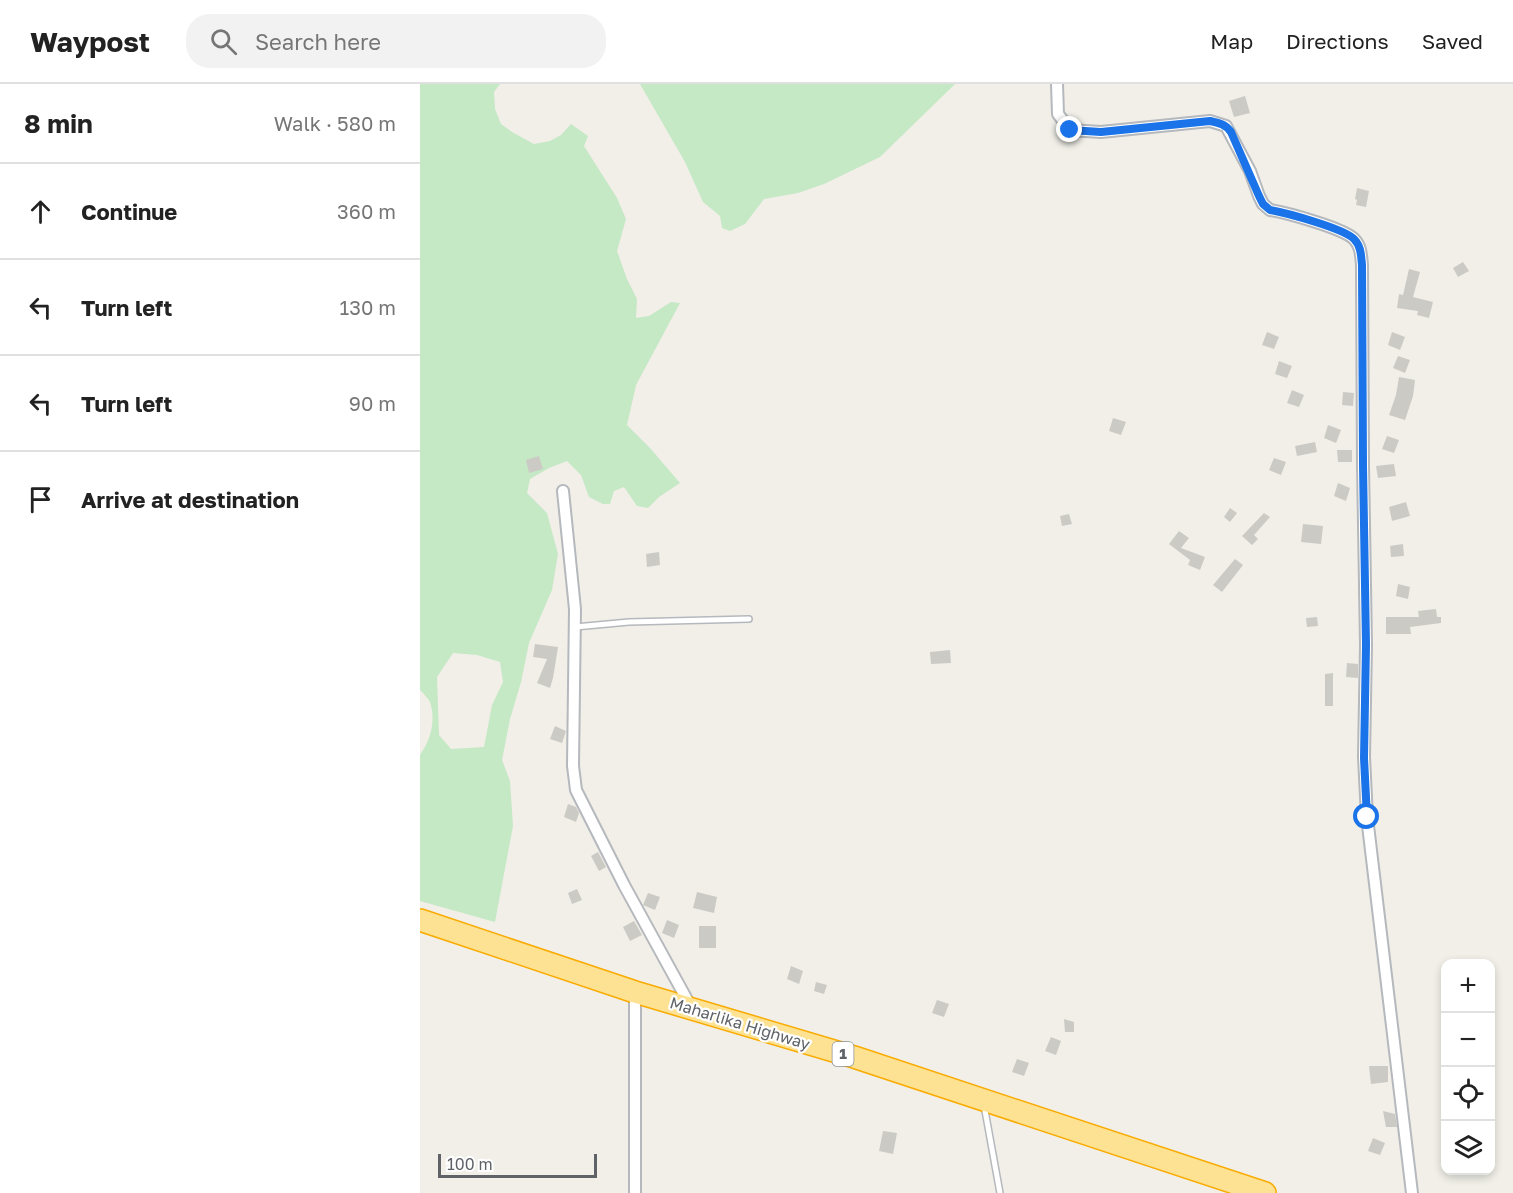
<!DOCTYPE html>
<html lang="en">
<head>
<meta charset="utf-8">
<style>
	body { margin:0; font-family:"Golos Text",sans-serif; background:#f2f2f2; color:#222 }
	.controls { position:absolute; right:18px; bottom:18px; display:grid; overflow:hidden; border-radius:12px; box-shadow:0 3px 9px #0003 }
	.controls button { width:54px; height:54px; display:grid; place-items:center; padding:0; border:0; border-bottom:2px solid #e0e0e0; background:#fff; color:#222; font:30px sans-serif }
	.scale { position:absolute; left:18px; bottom:15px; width:159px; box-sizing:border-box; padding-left:6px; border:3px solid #5f6368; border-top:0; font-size:16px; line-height:21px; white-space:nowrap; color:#5f6368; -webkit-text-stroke:4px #fff; paint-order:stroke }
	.stop { position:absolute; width:18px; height:18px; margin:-14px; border:4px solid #1a73e8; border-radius:50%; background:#fff }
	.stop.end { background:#1a73e8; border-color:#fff; box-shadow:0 2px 6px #0008 }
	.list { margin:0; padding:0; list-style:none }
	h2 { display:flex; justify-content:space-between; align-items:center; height:78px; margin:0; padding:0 24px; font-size:26px }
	h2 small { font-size:20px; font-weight:400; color:#767676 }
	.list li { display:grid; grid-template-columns:39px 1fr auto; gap:18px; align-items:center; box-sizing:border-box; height:96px; padding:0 24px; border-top:2px solid #e0e0e0 }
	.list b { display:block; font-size:22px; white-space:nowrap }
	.list em { font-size:20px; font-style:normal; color:#767676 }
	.icon { flex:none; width:33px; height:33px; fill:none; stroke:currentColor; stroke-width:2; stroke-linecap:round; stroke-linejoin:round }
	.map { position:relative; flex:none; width:1093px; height:1109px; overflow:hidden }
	header { display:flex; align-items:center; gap:36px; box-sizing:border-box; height:84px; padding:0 30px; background:#fff; border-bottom:2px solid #e0e0e0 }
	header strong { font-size:28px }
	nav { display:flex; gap:33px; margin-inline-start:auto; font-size:21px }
	.search { width:420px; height:54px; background:#f2f2f2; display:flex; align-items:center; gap:15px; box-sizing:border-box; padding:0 21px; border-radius:24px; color:#767676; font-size:22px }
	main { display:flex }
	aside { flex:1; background:#fff }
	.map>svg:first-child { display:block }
	.green { fill:#c5e8c5; fill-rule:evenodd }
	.building { fill:#cccac5 }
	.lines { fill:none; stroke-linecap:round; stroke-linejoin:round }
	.lane-casing { stroke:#b5b8bc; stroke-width:8 }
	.street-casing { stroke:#b5b8bc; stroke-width:14 }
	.highway-casing { stroke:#f9ab00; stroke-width:24 }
	.lane { stroke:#fff; stroke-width:5 }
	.street { stroke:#fff; stroke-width:10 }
	.highway { stroke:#fde293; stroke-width:21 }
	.route { stroke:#1a73e8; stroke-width:8 }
	.labels { text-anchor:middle; stroke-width:4.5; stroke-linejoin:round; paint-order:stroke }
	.shield { fill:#fff; stroke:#8f9295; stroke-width:1.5 }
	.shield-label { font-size:15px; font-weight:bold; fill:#5f6368 }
	.street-label { font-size:16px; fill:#5f6368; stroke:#fff }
</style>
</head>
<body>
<header>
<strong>Waypost</strong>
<div class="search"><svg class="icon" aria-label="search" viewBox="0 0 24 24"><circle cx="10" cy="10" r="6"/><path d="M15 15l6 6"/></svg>Search here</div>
<nav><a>Map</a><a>Directions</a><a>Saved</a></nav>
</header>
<main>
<aside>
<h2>8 min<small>Walk · 580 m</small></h2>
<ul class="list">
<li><svg class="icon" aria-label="ahead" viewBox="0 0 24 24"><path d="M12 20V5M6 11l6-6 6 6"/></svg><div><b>Continue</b></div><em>360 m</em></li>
<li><svg class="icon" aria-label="left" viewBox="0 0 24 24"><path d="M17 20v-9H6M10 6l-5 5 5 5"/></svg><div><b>Turn left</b></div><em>130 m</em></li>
<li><svg class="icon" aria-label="left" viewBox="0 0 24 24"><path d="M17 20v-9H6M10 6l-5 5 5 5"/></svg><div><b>Turn left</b></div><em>90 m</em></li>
<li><svg class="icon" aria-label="arrive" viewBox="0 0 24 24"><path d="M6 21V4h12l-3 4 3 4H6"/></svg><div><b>Arrive at destination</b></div></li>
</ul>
</aside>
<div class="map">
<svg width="1093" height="1109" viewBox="0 0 1093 1109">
	<rect width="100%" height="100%" fill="#f1efe8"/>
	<path class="green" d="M 0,0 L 80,0 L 74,8 L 75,25 L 81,40 L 92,48 L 114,60 L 130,57 L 141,51 L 151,40 L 168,52 L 164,62 L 197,114 L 206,135 L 197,167 L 207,195 L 217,215 L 216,234 L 229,232 L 251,218 L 260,219 L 216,301 L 207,341 L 230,364 L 260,399 L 239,413 L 228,424 L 217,422 L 204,403 L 194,407 L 190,420 L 183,420 L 169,413 L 161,391 L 147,377 L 129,384 L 110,395 L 107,409 L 127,429 L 138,470 L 132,506 L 109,559 L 101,598 L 90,635 L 82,676 L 90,697 L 93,742 L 75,838 L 0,817 L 0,671 C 11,656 16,636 10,618 C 8,614 3,609 0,606 ZM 33,569 L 57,571 L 80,578 L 83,598 L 72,621 L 64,663 L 31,665 L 19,651 L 17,593 Z
		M 220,0 L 535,0 L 460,73 L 404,100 L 378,109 L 344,115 L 325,140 L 310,147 L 302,144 L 300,132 L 283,118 L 265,78 Z"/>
	<path class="building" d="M 825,12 L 830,29 L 814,33 L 809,17 Z
		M 937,104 L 949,107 L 946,123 L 936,121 L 937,116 L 935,115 Z
		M 1043,178 L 1049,187 L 1038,193 L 1033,184 Z
		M 989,185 L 1000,188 L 993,213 L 1013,218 L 1009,234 L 997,231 L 998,227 L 977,224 L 979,210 L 983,211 Z
		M 847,248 L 859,253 L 854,265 L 842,261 Z
		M 972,248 L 985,253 L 980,266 L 968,261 Z
		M 978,272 L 990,276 L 985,289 L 973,284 Z
		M 859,277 L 872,282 L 867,294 L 855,290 Z
		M 979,293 L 995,296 L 993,312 L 985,336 L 969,331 L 976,311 Z
		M 872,306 L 884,311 L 879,323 L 867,319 Z
		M 923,308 L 934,309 L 933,322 L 922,321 Z
		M 693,334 L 706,338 L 701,351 L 689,347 Z
		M 908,341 L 921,346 L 916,359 L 904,354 Z
		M 967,352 L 979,356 L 974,369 L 962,365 Z
		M 895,358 L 897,368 L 877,372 L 875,362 Z
		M 917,366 L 932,366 L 932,378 L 918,378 Z
		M 119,372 L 123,385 L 109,389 L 106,376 Z
		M 854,374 L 866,378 L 861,391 L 849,386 Z
		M 974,380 L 976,392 L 958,394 L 956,382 Z
		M 918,399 L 930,404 L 926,417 L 914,412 Z
		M 986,418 L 990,432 L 972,437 L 969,423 Z
		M 810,424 L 817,429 L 810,438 L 804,433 Z
		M 844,429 L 850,433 L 834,451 L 838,455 L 832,461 L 822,452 Z
		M 649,430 L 652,440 L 642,442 L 640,432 Z
		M 883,440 L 903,442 L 901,460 L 881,458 Z
		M 759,447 L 769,454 L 761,464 L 785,473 L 780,486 L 768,481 L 770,476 L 749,460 Z
		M 983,460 L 984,472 L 971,473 L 970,462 Z
		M 239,468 L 240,481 L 227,483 L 226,470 Z
		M 815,475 L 823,481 L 802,508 L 793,501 Z
		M 978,500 L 990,503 L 988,515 L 976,512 Z
		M 1016,525 L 1017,533 L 1021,533 L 1021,539 L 990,543 L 991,550 L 966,550 L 966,533 L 999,533 L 998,527 Z
		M 897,533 L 898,542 L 887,543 L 886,534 Z
		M 115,560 L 138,563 L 133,594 L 130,604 L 117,599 L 127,575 L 113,573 Z
		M 530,566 L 531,579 L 511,580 L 510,568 Z
		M 927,579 L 938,580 L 938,594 L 926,593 Z
		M 913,589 L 913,622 L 905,622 L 905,590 Z
		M 135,642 L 146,647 L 142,659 L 130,655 Z
		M 148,720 L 156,723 L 159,729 L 156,738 L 144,733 Z
		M 178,768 L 186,783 L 179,787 L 171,772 Z
		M 157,805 L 162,816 L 152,820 L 148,809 Z
		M 277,808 L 297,813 L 294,829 L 273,824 Z
		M 228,809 L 240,813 L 235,826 L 223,821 Z
		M 247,836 L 259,841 L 254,854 L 242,849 Z
		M 214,837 L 222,851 L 210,857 L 203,843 Z
		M 279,842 L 296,842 L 296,864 L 279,864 Z
		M 371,882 L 383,887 L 379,900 L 367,895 Z
		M 396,898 L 407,901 L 404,910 L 394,907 Z
		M 517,916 L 529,920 L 524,933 L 512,929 Z
		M 644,935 L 654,938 L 654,948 L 645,948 Z
		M 631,953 L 641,957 L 636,971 L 625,967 Z
		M 597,975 L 609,979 L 604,992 L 592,988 Z
		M 949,982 L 968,982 L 968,998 L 951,1000 Z
		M 963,1027 L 975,1030 L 977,1043 L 966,1043 Z
		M 463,1047 L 477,1049 L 473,1070 L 459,1067 Z
		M 953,1054 L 965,1059 L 960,1071 L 948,1067 Z"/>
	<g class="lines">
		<defs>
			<path id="lane" d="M 155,543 L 209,538 L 329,535
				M 564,1021 L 580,1109"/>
			<path id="street" d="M 637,0 L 638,30 L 650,46 L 681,48 L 790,37 L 806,42 L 830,87 L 839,112 L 843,120 L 850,126 C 867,129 923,144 934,155 C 941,162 941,171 942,181 L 943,381 L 946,561 L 944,673 L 947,733 L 992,1109
				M 143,407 L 155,525 L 153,682 L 156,706 L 204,801 L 271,923
				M 215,1109 L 215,908"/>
			<path id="highway" d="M 0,836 L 215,908 L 434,973 L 845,1109"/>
		</defs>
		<use href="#lane" class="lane-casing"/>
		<use href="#street" class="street-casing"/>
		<use href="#highway" class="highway-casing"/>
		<use href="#lane" class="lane"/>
		<use href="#street" class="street"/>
		<use href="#highway" class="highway"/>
	</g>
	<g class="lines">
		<path class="route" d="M 650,46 L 681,48 L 790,37 C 799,39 805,40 811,48 L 839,112 L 843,120 L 850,126 C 866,129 923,144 934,155 C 941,162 941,171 942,181 L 943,381 L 946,561 L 944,674 L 947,733"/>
	</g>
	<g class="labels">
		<rect class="shield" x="412.5" y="958" width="21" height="24" rx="4.5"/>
		<g class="shield-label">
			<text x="423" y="975">1</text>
		</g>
		<g class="street-label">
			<text transform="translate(320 939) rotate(17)" y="6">Maharlika Highway</text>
		</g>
	</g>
</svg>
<div class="controls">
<button>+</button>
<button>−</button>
<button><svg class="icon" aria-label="locate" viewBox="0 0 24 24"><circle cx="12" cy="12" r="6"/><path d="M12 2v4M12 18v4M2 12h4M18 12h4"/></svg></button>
<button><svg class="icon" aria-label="layers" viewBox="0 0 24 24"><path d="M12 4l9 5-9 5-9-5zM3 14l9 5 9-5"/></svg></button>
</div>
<div class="scale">100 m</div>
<div class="stop" style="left:947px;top:733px"></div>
<div class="stop end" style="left:650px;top:46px"></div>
</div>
</main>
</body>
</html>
